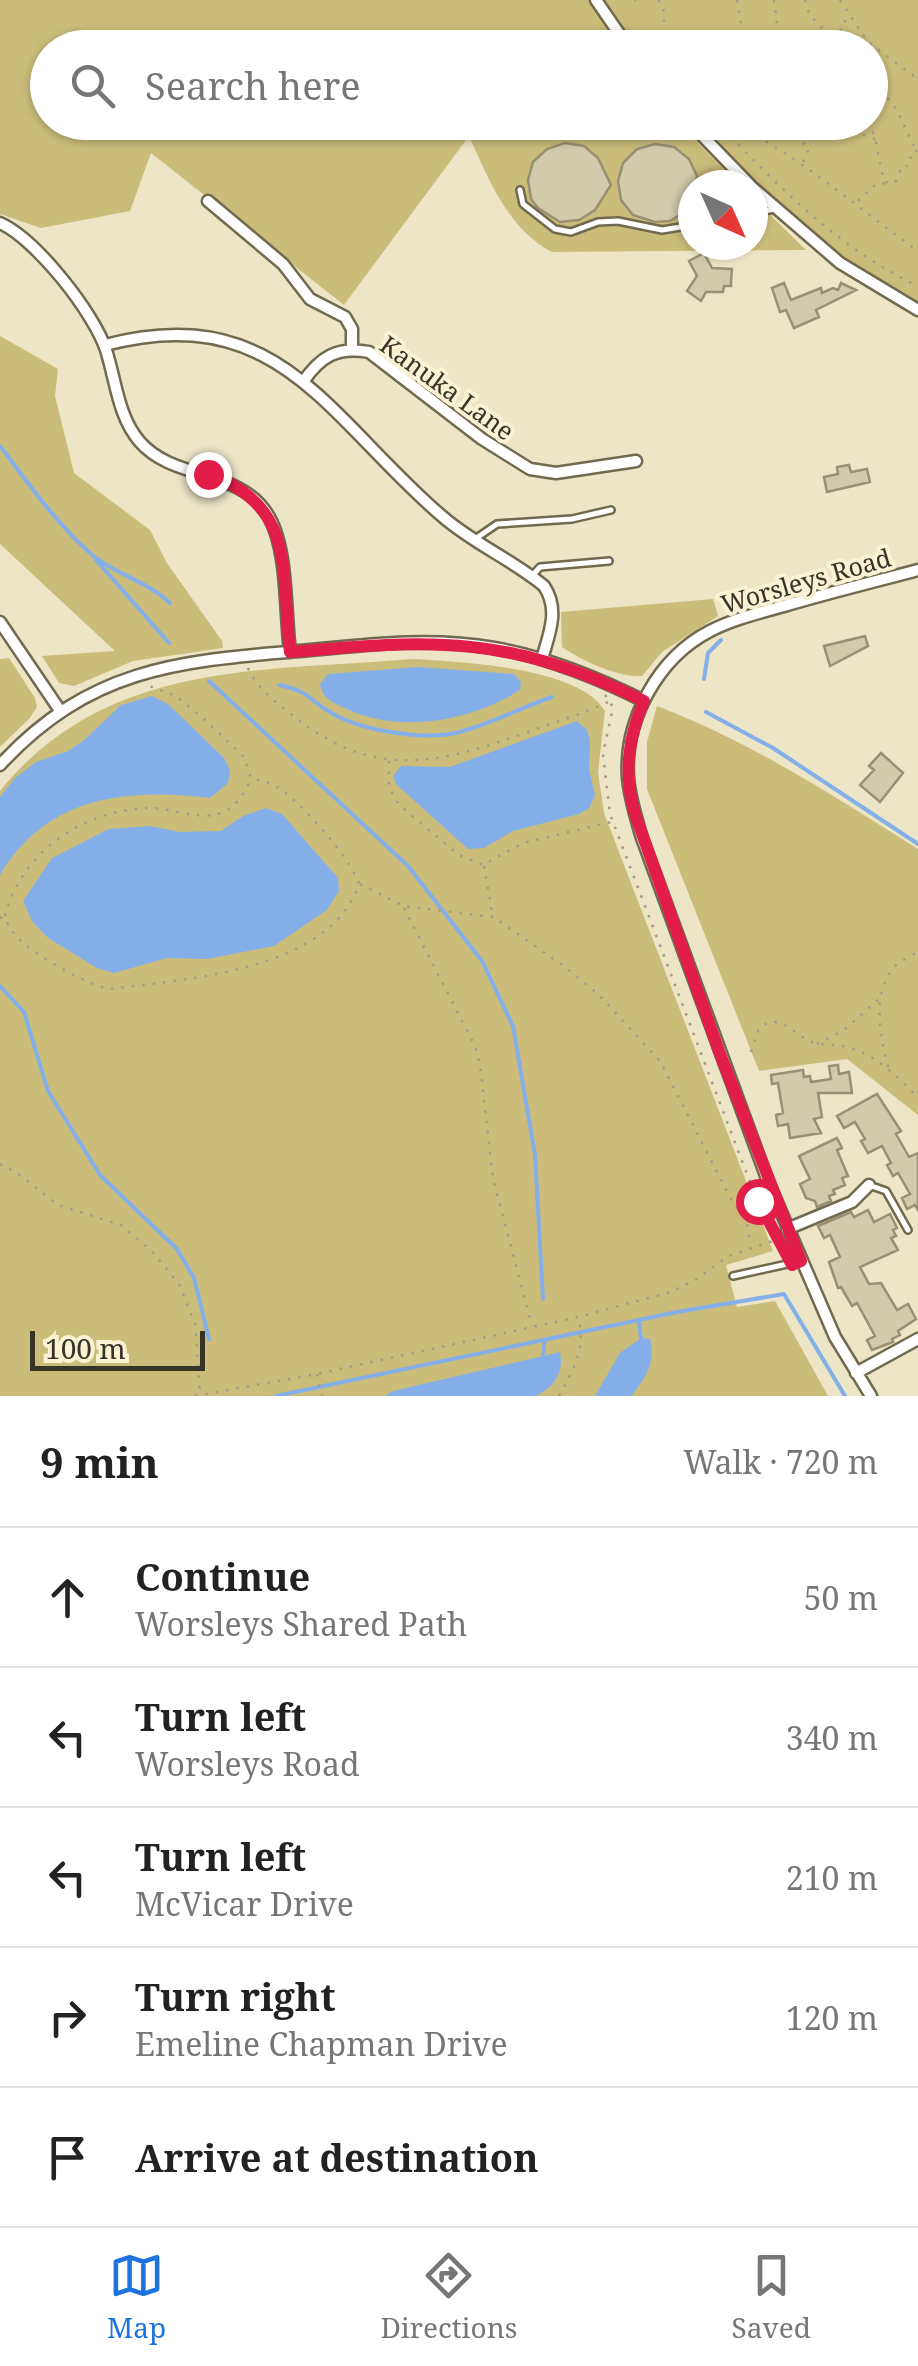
<!DOCTYPE html>
<html lang="en">
<head>
<meta charset="utf-8">
<style>
	body { margin:0; font-family:"Noto Serif",serif; background:#f2f2f2; color:#222 }
	.compass { position:absolute; left:678px; top:170px; width:90px; height:90px; border-radius:50%; background:#fff; box-shadow:0 2px 8px #0004; rotate:135deg }
	.scale { position:absolute; left:30px; bottom:25px; width:175px; box-sizing:border-box; padding-left:10px; border:5px solid #363327; border-top:0; font-size:28px; line-height:35px; white-space:nowrap; color:#363327; -webkit-text-stroke:8px #faf2d3; paint-order:stroke }
	.stop { position:absolute; width:30px; height:30px; margin:-22px; border:8px solid #e11d48; border-radius:50%; background:#fff }
	.stop.end { background:#e11d48; border-color:#fff; box-shadow:0 2px 10px #0008 }
	.list { margin:0; padding:0; list-style:none }
	h2 { display:flex; justify-content:space-between; align-items:center; height:130px; margin:0; padding:0 40px; font-size:42px }
	h2 small { font-size:32px; font-weight:400; color:#767676 }
	.list li { display:grid; grid-template-columns:65px 1fr auto; gap:30px; align-items:center; box-sizing:border-box; height:140px; padding:0 40px; border-top:2px solid #e0e0e0 }
	.list b { display:block; font-size:38px; white-space:nowrap }
	.list p { margin:0; font-size:32px; white-space:nowrap; color:#767676 }
	.list em { font-size:32px; font-style:normal; color:#767676 }
	.icon { flex:none; width:55px; height:55px; fill:none; stroke:currentColor; stroke-width:2; stroke-linecap:round; stroke-linejoin:round }
	.map { position:relative; flex:none; width:918px; height:1396px; overflow:hidden }
	.search { position:absolute; background:#fff; box-shadow:0 2px 8px #0004; left:30px; right:30px; top:30px; height:110px; display:flex; align-items:center; gap:25px; box-sizing:border-box; padding:0 35px; border-radius:55px; color:#767676; font-size:38px }
	.sheet { height:830px; background:#fff }
	nav { display:flex; justify-content:space-around; align-items:center; box-sizing:border-box; height:140px; border-top:2px solid #e0e0e0; background:#fff; font-size:28px; color:#767676 }
	nav a { display:grid; justify-items:center; gap:5px }
	nav .on { color:#1d74de }
	.map>svg:first-child { display:block }
	.green { fill:#cbbc7a }
	.water { fill:#84afe9 }
	.lines { fill:none; stroke-linecap:round; stroke-linejoin:round }
	.stream { stroke:#84afe9; stroke-width:4 }
	.building { fill:#d1caab; stroke:#979073; stroke-width:2.5 }
	.service-casing { stroke:#716a4e; stroke-width:10 }
	.minor-casing { stroke:#716a4e; stroke-width:15 }
	.path { stroke:#a29c85; stroke-width:2.5; stroke-dasharray:2.5 8; stroke-linecap:butt }
	.service { stroke:#fff; stroke-width:5 }
	.minor { stroke:#fff; stroke-width:10 }
	.route { stroke:#e11d48; stroke-width:12 }
	.labels { text-anchor:middle; stroke-width:8; stroke-linejoin:round; paint-order:stroke }
	.street-label { font-size:25px; fill:#363327; stroke:#faf2d3 }
</style>
</head>
<body>
<div class="map">
<svg width="918" height="1396" viewBox="0 0 918 1396">
	<rect width="100%" height="100%" fill="#ece5c6"/>
	<path class="green" d="M 0,0 L 590,0 L 619,47 L 48,48 L 48,122 L 678,123 L 740,185 L 693,185 L 693,245 L 753,245 L 753,198 L 806,250 L 552,252 C 508,229 489,180 469,136 L 344,305 L 151,153 L 130,211 L 41,228 L 0,214 Z
		M 596,0 L 918,0 L 918,304 L 884,286 L 775,209 L 689,123 L 870,122 L 870,48 L 629,47 Z
		M 0,336 L 58,369 L 55,396 L 74,473 L 150,530 L 167,563 L 222,641 L 223,648 L 133,661 L 74,686 L 59,683 L 42,656 L 115,651 L 0,544 Z
		M 713,599 L 718,616 L 662,652 L 642,676 C 618,678 581,660 562,647 L 561,612 Z
		M 9,658 L 35,698 L 37,707 L 30,718 L 0,747 L 0,659 Z
		M 413,659 C 461,662 579,667 605,711 L 598,772 L 604,813 L 773,1251 L 726,1265 L 737,1307 L 775,1301 L 828,1396 L 0,1396 L 0,791 C 106,660 260,672 413,659 Z
		M 657,706 C 751,742 834,796 918,849 L 918,1115 L 847,1059 L 759,1071 L 647,789 L 647,742 Z"/>
	<path class="water" d="M 418,667 L 514,674 L 521,682 L 520,690 C 471,721 400,734 347,709 C 334,703 322,699 320,684 L 328,674 Z
		M 152,696 L 168,704 L 224,758 L 230,770 L 228,783 L 210,798 C 126,788 47,796 0,875 L 0,797 L 15,778 L 36,762 L 68,751 L 83,741 L 121,705 Z
		M 577,721 L 587,730 L 590,741 L 589,769 L 595,795 L 589,808 L 579,814 L 513,831 L 484,848 L 468,849 L 396,784 L 393,776 L 401,766 L 450,767 Z
		M 266,808 L 282,814 L 338,878 L 339,891 L 327,910 L 274,946 L 207,959 L 167,958 L 114,973 L 97,968 L 48,938 L 32,921 L 23,901 L 52,858 L 109,829 L 150,826 L 180,832 L 221,831 L 243,816 Z
		M 641,1338 L 650,1339 C 656,1362 646,1378 631,1396 L 595,1396 L 620,1353 Z
		M 560,1352 C 564,1373 555,1386 536,1396 L 385,1396 L 393,1391 Z"/>
	<g class="lines">
		<path class="stream" d="M 0,446 C 28,483 56,523 91,554 C 114,574 147,581 170,603
			M 96,560 L 169,643
			M 704,679 L 708,653 L 721,640
			M 209,681 L 408,866 L 482,961 L 513,1026 L 535,1155 L 543,1299
			M 279,685 C 313,692 307,700 333,714 C 364,731 429,742 463,731 C 493,723 522,707 552,697
			M 706,712 L 773,748 L 918,844
			M 0,986 L 24,1012 L 48,1091 L 100,1175 L 177,1249 L 194,1278 L 209,1339
			M 639,1323 L 641,1338
			M 543,1354 L 545,1340
			M 276,1396 L 677,1312 L 784,1294 L 845,1396"/>
	</g>
	<path class="building" d="M 565,143 L 584,146 L 598,158 L 611,185 L 595,210 L 579,220 L 560,222 L 538,208 L 531,199 L 528,180 L 533,162 L 547,149 Z
		M 655,144 L 674,147 L 689,159 L 697,176 L 693,199 L 686,211 L 670,221 L 655,222 L 633,215 L 621,200 L 618,181 L 623,163 L 637,149 Z
		M 704,253 L 712,268 L 732,269 L 731,281 L 731,286 L 724,286 L 723,292 L 706,292 L 701,301 L 687,291 L 697,276 L 689,261 Z
		M 784,283 L 791,300 L 821,288 L 822,293 L 833,288 L 838,290 L 841,283 L 856,290 L 816,310 L 819,317 L 794,328 L 786,310 L 780,312 L 772,288 Z
		M 849,465 L 851,472 L 867,469 L 870,482 L 827,492 L 824,477 L 838,474 L 837,467 Z
		M 865,636 L 868,646 L 830,666 L 824,646 Z
		M 881,753 L 903,773 L 880,802 L 860,785 L 874,770 L 869,766 Z
		M 838,1065 L 839,1074 L 849,1072 L 852,1093 L 818,1093 L 822,1117 L 814,1119 L 821,1133 L 790,1138 L 788,1124 L 778,1126 L 776,1115 L 783,1113 L 778,1083 L 772,1084 L 771,1075 L 803,1070 L 804,1077 L 810,1076 L 811,1082 L 831,1079 L 829,1066 Z
		M 877,1094 L 901,1131 L 896,1134 L 909,1157 L 918,1153 L 918,1210 L 915,1205 L 907,1209 L 902,1198 L 910,1194 L 898,1173 L 893,1176 L 887,1165 L 891,1163 L 882,1146 L 868,1153 L 861,1141 L 865,1139 L 855,1122 L 844,1128 L 837,1116 Z
		M 837,1138 L 842,1148 L 837,1150 L 848,1176 L 842,1178 L 845,1185 L 833,1190 L 835,1194 L 829,1196 L 831,1201 L 817,1207 L 815,1201 L 806,1198 L 800,1184 L 810,1179 L 799,1156 Z
		M 868,1210 L 874,1222 L 890,1214 L 897,1228 L 893,1230 L 896,1236 L 891,1238 L 898,1250 L 860,1267 L 869,1284 L 881,1283 L 897,1310 L 908,1304 L 916,1319 L 898,1331 L 900,1335 L 892,1339 L 893,1342 L 872,1350 L 867,1340 L 875,1336 L 857,1303 L 852,1306 L 841,1287 L 838,1288 L 829,1262 L 840,1257 L 830,1235 L 824,1238 L 818,1226 L 851,1212 L 854,1217 Z"/>
	<g class="lines">
		<defs>
			<path id="service" d="M 520,190 L 523,204 L 555,229 L 571,232 L 598,222 L 618,221 L 662,230 L 693,225
				M 753,213 L 775,209
				M 475,539 L 497,524 L 572,519 L 611,510
				M 532,576 L 540,567 L 609,561
				M 869,1185 L 886,1191 L 908,1230
				M 733,1276 L 801,1261"/>
			<path id="minor" d="M 596,0 L 629,48
				M 689,122 L 750,185
				M 753,188 L 840,263 L 918,310
				M 208,201 L 283,264 L 310,299 L 345,317 L 352,329 L 352,350
				M 0,223 C 36,239 94,313 106,350 C 116,381 118,417 140,442 C 175,482 240,467 269,517 C 288,550 285,613 290,652
				M 105,345 C 280,299 329,420 443,517 C 474,544 513,560 544,586 C 560,610 549,634 542,659
				M 303,382 C 320,357 337,346 369,352 L 482,439 L 530,469 L 556,473 L 636,461
				M 0,622 L 61,712
				M 0,765 C 93,664 185,661 311,650 C 372,644 433,637 494,648 C 547,657 596,677 644,701
				M 787,1229 L 852,1202 L 869,1185
				M 856,1373 L 918,1339
				M 871,1396 L 835,1337 L 769,1184 L 642,838 C 636,818 630,799 628,778 C 624,720 658,658 710,631 C 733,619 759,613 784,606 C 828,593 873,582 918,570"/>
		</defs>
		<use href="#service" class="service-casing"/>
		<use href="#minor" class="minor-casing"/>
		<path class="path" d="M 634,0 L 641,0
			M 658,0 C 671,14 658,32 666,48
			M 737,0 L 745,48
			M 774,0 L 780,48
			M 805,0 L 809,14 L 841,48
			M 840,0 L 868,42 L 918,79
			M 806,48 L 815,42 L 823,48
			M 825,48 L 829,48
			M 835,48 L 843,41 L 840,26 L 849,17
			M 870,87 C 900,98 901,127 917,150
			M 716,122 C 777,184 838,249 918,286
			M 743,122 L 746,130 C 809,164 860,210 918,251
			M 798,122 L 804,144 L 809,148 L 802,165
			M 868,122 C 880,143 877,161 885,182 L 895,183 L 902,166 L 908,166 L 911,161 L 910,154 L 918,150
			M 801,126 L 807,129 L 861,134 L 877,140
			M 858,201 L 873,186 L 881,186 L 885,182
			M 248,668 C 256,688 279,705 296,718 C 376,781 441,763 528,732 C 555,722 583,714 608,702
			M 605,695 L 613,707 L 603,754 L 610,814 L 750,1182 L 785,1254
			M 389,761 L 389,787 L 399,805 L 459,855 L 483,865 L 523,843 L 611,822
			M 484,866 L 493,917
			M 360,884 L 403,906 L 493,917 L 565,967 L 599,995 L 660,1061 L 732,1201 L 746,1220 L 751,1245
			M 404,908 L 474,1044 L 480,1064 L 493,1179 L 532,1326
			M 5,916 C 22,851 84,809 151,808 C 171,808 193,818 213,815 C 233,812 243,796 251,779 L 244,757 L 205,720 L 176,696 L 144,684
			M 0,918 L 4,917 C 8,924 12,932 18,938 C 34,955 87,985 110,989 C 186,979 330,971 359,884 C 351,858 299,799 274,785 C 267,781 259,780 251,779
			M 817,1044 L 844,1030 L 879,999
			M 751,1052 L 759,1028 C 780,1013 789,1030 807,1040 C 819,1046 834,1044 847,1047 C 876,1054 897,1077 918,1097
			M 888,1067 C 881,1038 872,998 891,971 C 897,962 909,957 918,952
			M 0,1164 L 17,1173 L 58,1205 L 121,1225 L 151,1250 L 179,1284 L 195,1324 L 200,1394
			M 317,1374 L 322,1396
			M 195,1396 L 317,1374 L 578,1317 L 671,1292 L 697,1279 L 728,1256 L 776,1240 L 781,1235
			M 559,1396 C 574,1368 585,1351 579,1319"/>
		<use href="#service" class="service"/>
		<use href="#minor" class="minor"/>
	</g>
	<g class="lines">
		<path class="route" d="M 208,474 C 297,505 281,573 290,652 C 433,639 511,635 644,701 C 628,738 624,772 634,811 L 720,1054 L 801,1261 L 792,1265 L 758,1201"/>
	</g>
	<g class="labels">
		<g class="street-label">
			<text transform="translate(447 388) rotate(36)" y="9">Kanuka Lane</text>
			<text transform="translate(806 581) rotate(-16)" y="9">Worsleys Road</text>
		</g>
	</g>
</svg>
<svg class="compass" viewBox="-18 -18 36 36"><path d="M0-13l5 13h-10z" fill="#e53935"/><path d="M0 13l5-13h-10z" fill="#767676"/></svg>
<div class="scale">100 m</div>
<div class="stop" style="left:758px;top:1201px"></div>
<div class="stop end" style="left:208px;top:474px"></div>
<div class="search"><svg class="icon" aria-label="search" viewBox="0 0 24 24"><circle cx="10" cy="10" r="6"/><path d="M15 15l6 6"/></svg>Search here</div>
</div>
<section class="sheet">
<h2>9 min<small>Walk · 720 m</small></h2>
<ul class="list">
<li><svg class="icon" aria-label="ahead" viewBox="0 0 24 24"><path d="M12 20V5M6 11l6-6 6 6"/></svg><div><b>Continue</b><p>Worsleys Shared Path</p></div><em>50 m</em></li>
<li><svg class="icon" aria-label="left" viewBox="0 0 24 24"><path d="M17 20v-9H6M10 6l-5 5 5 5"/></svg><div><b>Turn left</b><p>Worsleys Road</p></div><em>340 m</em></li>
<li><svg class="icon" aria-label="left" viewBox="0 0 24 24"><path d="M17 20v-9H6M10 6l-5 5 5 5"/></svg><div><b>Turn left</b><p>McVicar Drive</p></div><em>210 m</em></li>
<li><svg class="icon" aria-label="right" viewBox="0 0 24 24"><path d="M7 20v-9h11M14 6l5 5-5 5"/></svg><div><b>Turn right</b><p>Emeline Chapman Drive</p></div><em>120 m</em></li>
<li><svg class="icon" aria-label="arrive" viewBox="0 0 24 24"><path d="M6 21V4h12l-3 4 3 4H6"/></svg><div><b>Arrive at destination</b></div></li>
</ul>
</section>
<nav>
<a class="on"><svg class="icon" aria-label="map" viewBox="0 0 24 24"><path d="M3 6l6-2 6 2 6-2v14l-6 2-6-2-6 2zM9 4v14M15 6v14"/></svg>Map</a>
<a><svg class="icon" aria-label="directions" viewBox="0 0 24 24"><path d="M12 3l9 9-9 9-9-9zM9 14v-3h6M13 9l2 2-2 2"/></svg>Directions</a>
<a><svg class="icon" aria-label="saved" viewBox="0 0 24 24"><path d="M7 4h10v16l-5-4-5 4z"/></svg>Saved</a>
</nav>
</body>
</html>
